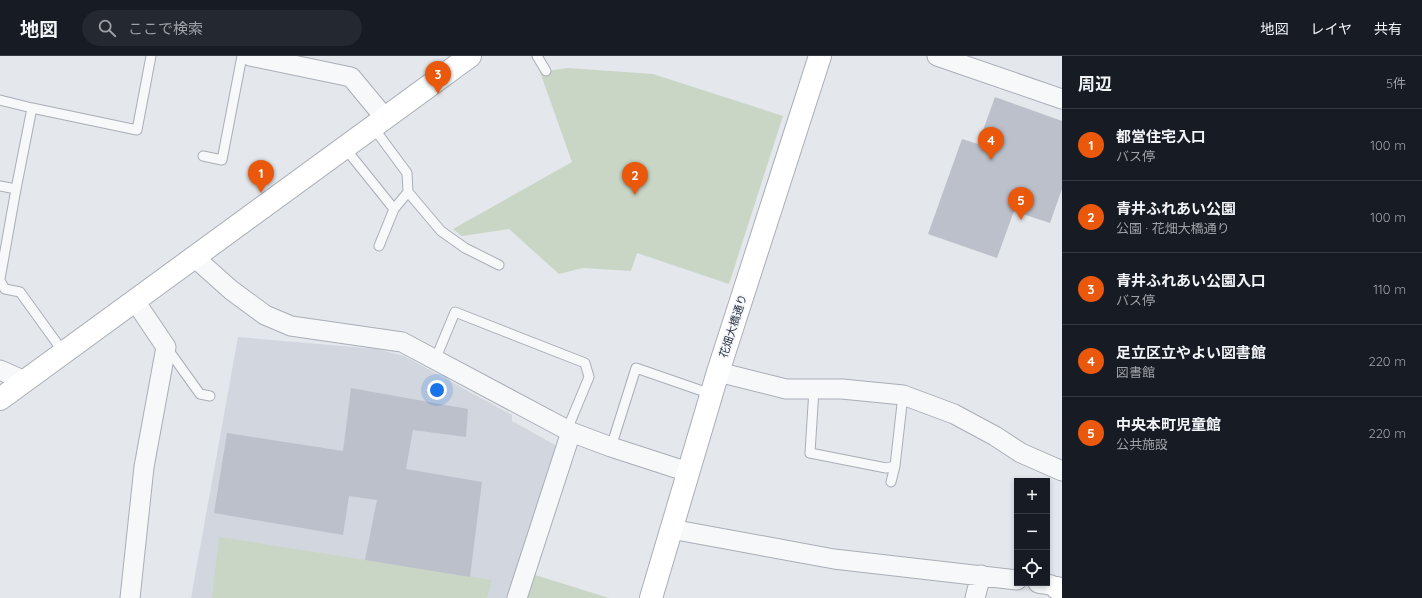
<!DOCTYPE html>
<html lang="ja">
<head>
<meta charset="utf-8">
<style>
	body { margin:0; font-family:Quicksand,"Noto Sans JP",sans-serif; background:#242831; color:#f1f3f6 }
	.controls { position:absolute; right:12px; bottom:12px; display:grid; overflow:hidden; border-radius:0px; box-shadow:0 2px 6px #0003 }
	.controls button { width:36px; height:36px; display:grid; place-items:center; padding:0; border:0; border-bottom:1px solid #363941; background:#171b24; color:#f1f3f6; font:20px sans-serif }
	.you { position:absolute; left:437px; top:334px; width:14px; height:14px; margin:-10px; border:3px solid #fff; border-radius:50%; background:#1a73e8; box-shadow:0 0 0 6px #1a73e833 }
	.badge { display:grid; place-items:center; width:26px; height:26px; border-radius:50%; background:#ea580c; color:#fff; font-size:13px; font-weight:700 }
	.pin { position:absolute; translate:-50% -33px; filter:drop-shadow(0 1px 2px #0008) }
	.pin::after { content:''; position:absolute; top:21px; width:14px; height:12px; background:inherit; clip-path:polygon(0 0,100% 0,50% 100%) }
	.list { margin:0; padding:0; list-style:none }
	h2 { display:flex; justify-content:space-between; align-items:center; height:52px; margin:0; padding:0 16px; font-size:17px }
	h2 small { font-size:13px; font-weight:400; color:#9ea1a6 }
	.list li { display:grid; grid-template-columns:26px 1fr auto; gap:12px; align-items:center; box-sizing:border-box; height:72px; padding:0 16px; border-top:1px solid #363941 }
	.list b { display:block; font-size:15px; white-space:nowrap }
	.list p { margin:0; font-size:13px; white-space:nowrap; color:#9ea1a6 }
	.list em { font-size:13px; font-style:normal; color:#9ea1a6 }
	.icon { flex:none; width:22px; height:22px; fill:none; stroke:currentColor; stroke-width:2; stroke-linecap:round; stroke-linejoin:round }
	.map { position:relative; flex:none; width:1062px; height:542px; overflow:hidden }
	header { display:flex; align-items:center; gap:24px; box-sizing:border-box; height:56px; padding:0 20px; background:#171b24; border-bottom:1px solid #363941 }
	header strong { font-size:19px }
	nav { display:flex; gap:22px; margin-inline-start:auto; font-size:14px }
	.search { width:280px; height:36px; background:#242831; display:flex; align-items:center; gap:10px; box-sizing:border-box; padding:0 14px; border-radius:22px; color:#9ea1a6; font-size:15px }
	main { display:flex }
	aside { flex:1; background:#171b24 }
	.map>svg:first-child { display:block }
	.built { fill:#d2d6de }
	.green { fill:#c9d6c5 }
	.building { fill:#bbc0ca }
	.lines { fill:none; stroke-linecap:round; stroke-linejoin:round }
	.lane-casing { stroke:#a9aeb7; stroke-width:11 }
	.street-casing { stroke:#a9aeb7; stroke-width:21 }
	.secondary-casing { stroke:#a9aeb7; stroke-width:24 }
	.lane { stroke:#f7f8fa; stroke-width:9 }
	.street { stroke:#f7f8fa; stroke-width:19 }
	.secondary { stroke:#fff; stroke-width:22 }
	.labels { text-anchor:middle; stroke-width:3.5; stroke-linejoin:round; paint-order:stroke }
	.street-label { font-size:11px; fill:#2b3445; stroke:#f4f6f9 }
</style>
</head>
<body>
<header>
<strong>地図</strong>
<div class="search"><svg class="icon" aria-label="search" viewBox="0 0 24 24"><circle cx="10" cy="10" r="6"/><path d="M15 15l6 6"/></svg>ここで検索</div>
<nav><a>地図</a><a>レイヤ</a><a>共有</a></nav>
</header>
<main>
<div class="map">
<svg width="1062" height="542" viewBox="0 0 1062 542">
	<rect width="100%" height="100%" fill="#e4e7ec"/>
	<path class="built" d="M 238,281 L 377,293 L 404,300 L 512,359 L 512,365 L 557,390 L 509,542 L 191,542 Z"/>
	<path class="green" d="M 568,12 L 653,18 L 783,60 L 729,228 L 637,197 L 631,215 L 583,212 L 559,218 L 509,173 L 462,180 L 453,173 L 572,106 L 540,16 Z
		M 219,481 L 492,524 L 487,542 L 212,542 Z
		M 532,518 L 609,542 L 524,542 Z"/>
	<path class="building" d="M 995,41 L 1062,65 L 1062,133 L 1050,167 L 1014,155 L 997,202 L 928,178 L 962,83 L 978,88 Z
		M 351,332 L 468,353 L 466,381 L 413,374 L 406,413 L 482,426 L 470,521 L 365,504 L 377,444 L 349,440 L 343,479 L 214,457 L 227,377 L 343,395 Z"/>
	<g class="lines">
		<defs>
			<path id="lane" d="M 537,0 L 546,15
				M 0,44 L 32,52 L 137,74 L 151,0
				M 373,71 L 407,117 L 408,136 L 441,175 L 465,192 L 499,209
				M 345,92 L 394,153
				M 203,100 L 222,104 L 242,0
				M 0,130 L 16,133
				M 379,190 L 394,153 L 408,136
				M 0,223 L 16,133 L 32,52
				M 0,225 L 5,233 L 20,236 L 64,297
				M 167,292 L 200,338 L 210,340
				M 435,304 L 455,256 L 585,307 L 589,321 L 567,374
				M 814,333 L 810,397 L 886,412 L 895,410 L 903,339
				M 611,391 L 636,312 L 711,338
				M 891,426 L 895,410"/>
			<path id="street" d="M 250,0 L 351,21 L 385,62
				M 937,0 L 1062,43
				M 194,201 L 231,234 L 265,259 L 291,270 L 402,286 L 571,376 L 611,391 L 688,416
				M 0,314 L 25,325
				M 718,316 L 786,333 L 842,333 L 903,339 L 954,358 L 995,380 L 1021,397 L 1062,415
				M 671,473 L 834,503 L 1017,524
				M 1038,527 L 1051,529 L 1057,532
				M 130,542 L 144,411 L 166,291 L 135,245
				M 517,542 L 571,376
				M 975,542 L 981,519"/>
			<path id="secondary" d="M 0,343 L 470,0
				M 1057,532 L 1062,534
				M 651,542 L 718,316 L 820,0"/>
		</defs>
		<use href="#lane" class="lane-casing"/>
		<use href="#street" class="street-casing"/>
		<use href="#secondary" class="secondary-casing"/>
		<use href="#lane" class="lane"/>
		<use href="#street" class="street"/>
		<use href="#secondary" class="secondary"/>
	</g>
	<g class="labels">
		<g class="street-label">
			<text transform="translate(733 270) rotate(-72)" y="4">花畑大橋通り</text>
		</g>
	</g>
</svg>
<div class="controls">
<button>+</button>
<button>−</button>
<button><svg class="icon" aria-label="locate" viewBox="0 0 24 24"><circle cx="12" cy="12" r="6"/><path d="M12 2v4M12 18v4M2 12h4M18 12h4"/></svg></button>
</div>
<div class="you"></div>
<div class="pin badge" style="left:261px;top:137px">1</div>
<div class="pin badge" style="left:635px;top:139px">2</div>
<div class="pin badge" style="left:438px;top:38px">3</div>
<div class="pin badge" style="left:991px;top:104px">4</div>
<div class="pin badge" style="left:1021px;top:164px">5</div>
</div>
<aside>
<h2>周辺<small>5件</small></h2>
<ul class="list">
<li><span class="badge">1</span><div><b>都営住宅入口</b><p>バス停</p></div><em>100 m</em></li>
<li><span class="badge">2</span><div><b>青井ふれあい公園</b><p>公園 · 花畑大橋通り</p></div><em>100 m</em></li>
<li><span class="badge">3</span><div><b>青井ふれあい公園入口</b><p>バス停</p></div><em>110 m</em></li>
<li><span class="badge">4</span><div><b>足立区立やよい図書館</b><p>図書館</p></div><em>220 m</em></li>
<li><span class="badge">5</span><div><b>中央本町児童館</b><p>公共施設</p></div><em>220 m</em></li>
</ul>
</aside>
</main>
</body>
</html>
